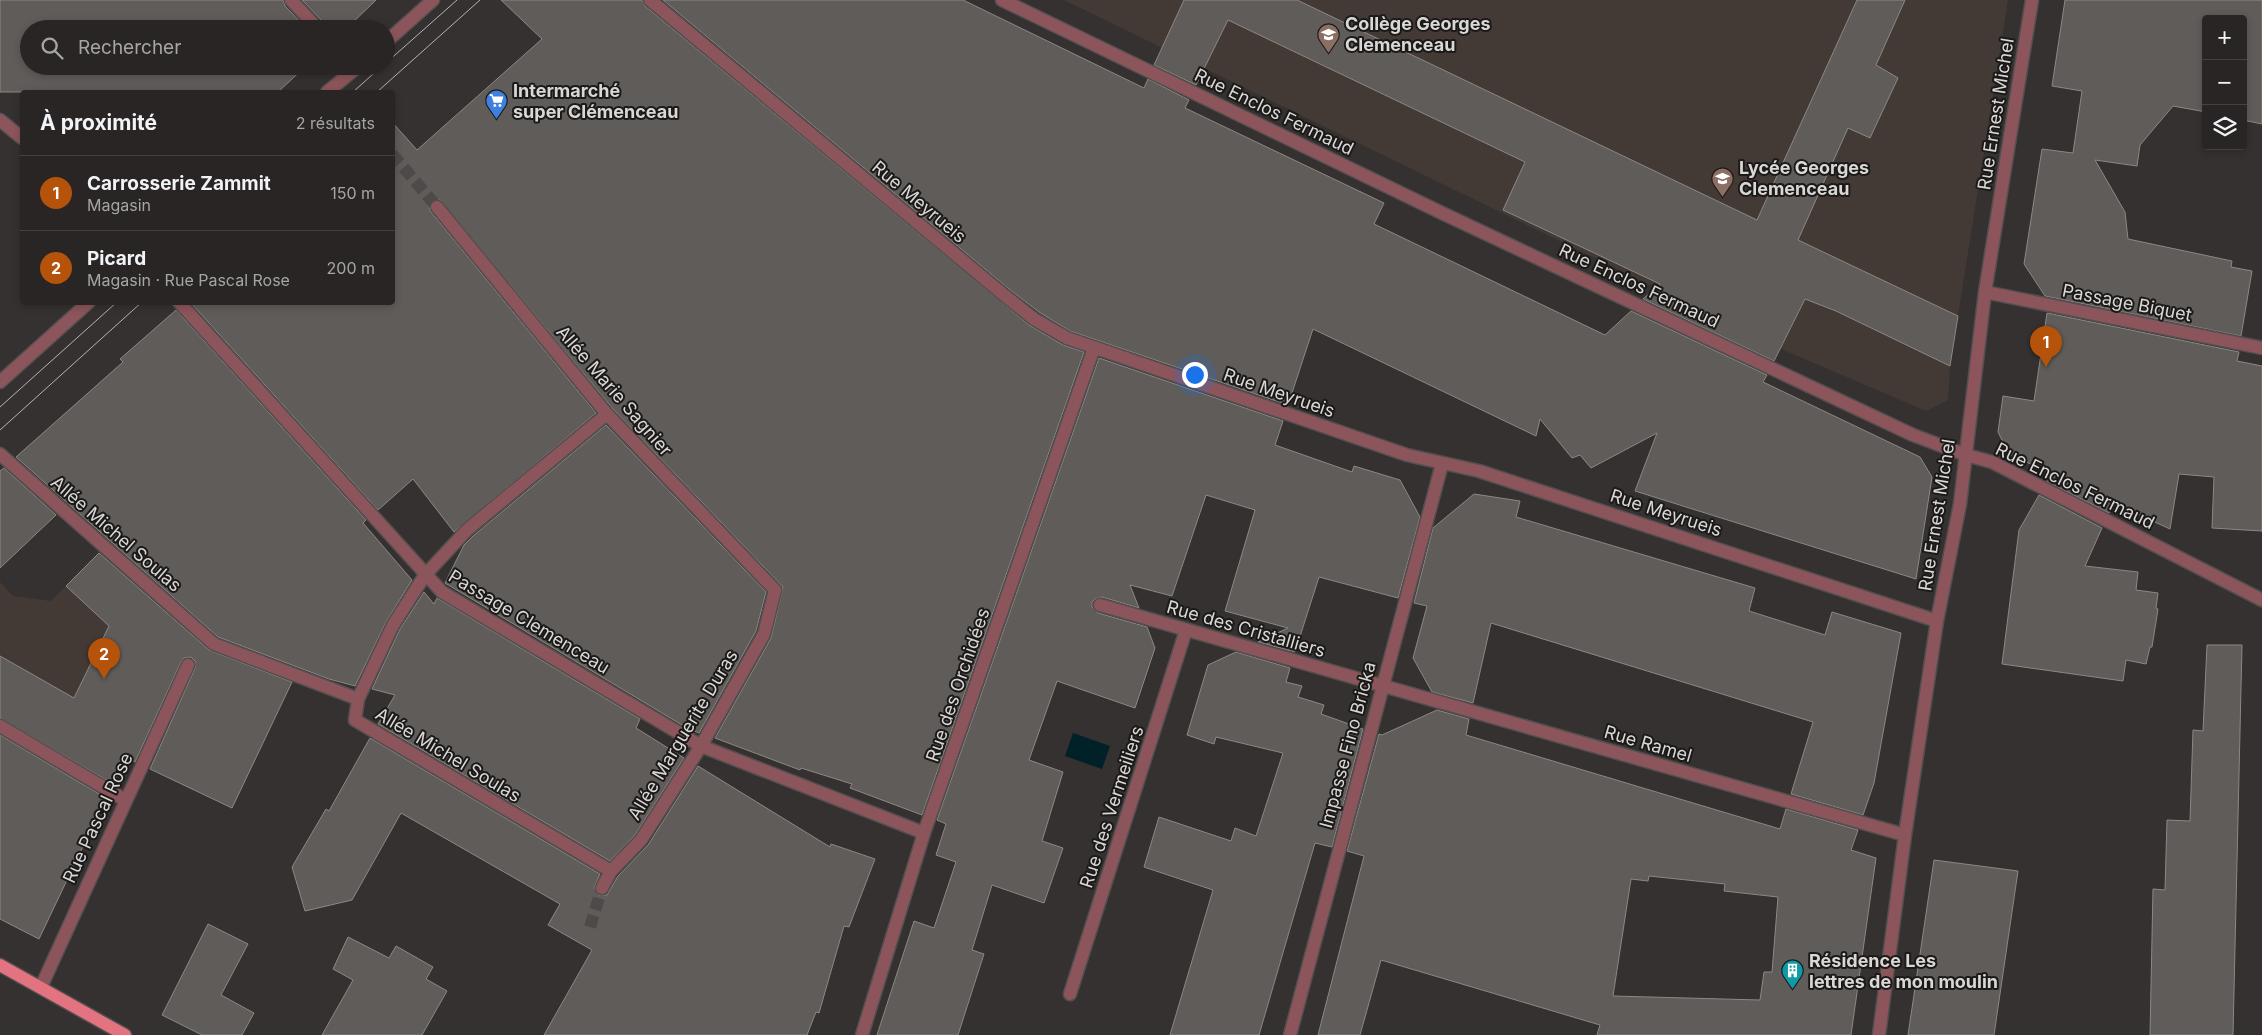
<!DOCTYPE html>
<html lang="fr">
<head>
<meta charset="utf-8">
<style>
	body { margin:0; font-family:Inter,sans-serif; background:#343131; color:#f1f3f6 }
	.controls { position:absolute; right:15px; top:15px; display:grid; overflow:hidden; border-radius:5px; box-shadow:0 2px 8px #0003 }
	.controls button { width:45px; height:45px; display:grid; place-items:center; padding:0; border:0; border-bottom:1px solid #444241; background:#282524; color:#f1f3f6; font:25px sans-serif }
	.you { position:absolute; left:1194px; top:374px; width:18px; height:18px; margin:-12px; border:4px solid #fff; border-radius:50%; background:#1a73e8; box-shadow:0 0 0 8px #1a73e833 }
	.badge { display:grid; place-items:center; width:32px; height:32px; border-radius:50%; background:#b45309; color:#fff; font-size:16px; font-weight:700 }
	.pin { position:absolute; translate:-50% -41px; filter:drop-shadow(0 1px 2px #0008) }
	.pin::after { content:''; position:absolute; top:26px; width:18px; height:15px; background:inherit; clip-path:polygon(0 0,100% 0,50% 100%) }
	.list { margin:0; padding:0; list-style:none }
	h2 { display:flex; justify-content:space-between; align-items:center; height:65px; margin:0; padding:0 20px; font-size:21px }
	h2 small { font-size:16px; font-weight:400; color:#a5a5a6 }
	.list li { display:grid; grid-template-columns:32px 1fr auto; gap:15px; align-items:center; box-sizing:border-box; height:75px; padding:0 20px; border-top:1px solid #444241 }
	.list b { display:block; font-size:19px; white-space:nowrap }
	.list p { margin:0; font-size:16px; white-space:nowrap; color:#a5a5a6 }
	.list em { font-size:16px; font-style:normal; color:#a5a5a6 }
	.icon { flex:none; width:28px; height:28px; fill:none; stroke:currentColor; stroke-width:2; stroke-linecap:round; stroke-linejoin:round }
	.map { position:relative; flex:none; width:2262px; height:1035px; overflow:hidden }
	.search { position:absolute; background:#282524; box-shadow:0 2px 8px #0003; left:20px; top:20px; width:375px; height:55px; display:flex; align-items:center; gap:12px; box-sizing:border-box; padding:0 18px; border-radius:28px; color:#a5a5a6; font-size:19px }
	.panel { position:absolute; background:#282524; box-shadow:0 2px 8px #0003; left:20px; top:90px; width:375px; height:215px; border-radius:5px }
	.map>svg:first-child { display:block }
	.built { fill:#433a35 }
	.water { fill:#002127 }
	.building { fill:#5f5c59; stroke:#8b8885; fill-rule:evenodd }
	.lines { fill:none; stroke-linecap:round; stroke-linejoin:round }
	.minor-tunnel { stroke:#4e4a49; stroke-width:12; stroke-dasharray:12 6; stroke-linecap:butt }
	.minor-casing { stroke:#534f4e; stroke-width:15 }
	.major-casing { stroke:#534f4e; stroke-width:15 }
	.minor { stroke:#8c555b; stroke-width:12 }
	.major { stroke:#e37381; stroke-width:12 }
	.tram { stroke:#b5b3b2; stroke-width:1 }
	.labels { text-anchor:middle; stroke-width:4; stroke-linejoin:round; paint-order:stroke }
	.poi-label { font-size:18px; font-weight:bold; fill:#dad8d7; stroke:#1b1a19; text-anchor:start }
	.street-label { font-size:18px; fill:#dad8d7; stroke:#1b1a19 }
</style>
</head>
<body>
<div class="map">
<svg width="2262" height="1035" viewBox="0 0 2262 1035">
	<rect width="100%" height="100%" fill="#353130"/>
	<path class="built" d="M 1064,0 L 2008,0 L 1950,366 L 1948,400 L 1926,411 L 1788,352 Z
		M 95,556 L 138,596 L 119,772 L 0,702 L 0,582 L 13,596 L 51,601 Z"/>
	<path class="water" d="M 1073,733 L 1110,746 L 1102,769 L 1065,756 Z"/>
	<path class="building" d="M 0,0 L 283,0 L 285,6 L 307,29 L 29,29 L 29,66 L 306,66 L 278,92 L 0,92 Z
		M 302,0 L 376,0 L 346,29 L 326,29 L 324,23 Z
		M 501,0 L 642,0 L 645,6 L 1029,325 L 1063,345 L 1084,352 L 922,815 L 850,788 L 852,784 L 801,768 L 800,770 L 715,738 L 771,638 L 783,587 L 613,409 L 440,200 L 432,201 L 429,208 L 431,212 L 596,413 L 454,532 L 413,479 L 378,510 L 190,302 L 392,302 L 392,122 L 417,150 L 542,39 Z
		M 663,0 L 963,0 L 1144,88 L 1148,79 L 1189,100 L 1185,108 L 1384,203 L 1374,224 L 1605,335 L 1631,311 L 1767,375 L 1763,382 L 1920,457 L 1932,477 L 1916,579 L 1635,491 L 1657,433 L 1591,468 L 1580,455 L 1572,458 L 1540,419 L 1536,436 L 1313,329 L 1288,405 L 1070,331 L 1039,312 L 1009,289 Z
		M 1184,0 L 1297,0 L 1757,220 L 1857,0 L 1905,0 L 1876,65 L 1898,78 L 1870,138 L 1848,128 L 1798,240 L 1958,316 L 1950,366 L 1836,311 L 1805,299 L 1774,361 L 1643,299 L 1660,284 L 1503,210 L 1525,162 L 1228,20 L 1196,85 L 1154,65 Z
		M 2065,0 L 2262,0 L 2262,124 L 2243,120 L 2243,19 L 2206,19 L 2206,112 L 2173,106 L 2140,145 L 2137,166 L 2095,160 L 2125,212 L 2128,239 L 2232,261 L 2231,267 L 2252,271 L 2241,336 L 2045,296 L 2024,264 L 2042,149 L 2073,153 L 2082,91 L 2052,86 Z
		M 176,310 L 366,520 L 363,523 L 412,580 L 386,622 L 355,686 L 329,679 L 218,637 L 16,457 L 123,362 L 120,359 Z
		M 2047,313 L 2239,352 L 2237,361 L 2262,366 L 2262,531 L 2212,528 L 2214,477 L 2179,474 L 2170,529 L 2113,503 L 2109,513 L 2046,481 L 2050,473 L 2009,454 L 1998,432 L 2003,396 L 2034,401 Z
		M 1099,358 L 1283,421 L 1275,445 L 1352,472 L 1354,466 L 1400,480 L 1420,517 L 1398,598 L 1319,577 L 1295,652 L 1258,642 L 1288,628 L 1225,611 L 1255,510 L 1206,495 L 1172,596 L 1130,585 L 1139,608 L 1102,597 L 1095,599 L 1092,602 L 1092,607 L 1098,613 L 1147,627 L 1155,648 L 1135,708 L 1057,681 L 1029,760 L 1063,772 L 1042,841 L 1063,848 L 1044,903 L 992,885 L 972,950 L 984,954 L 958,1035 L 877,1035 L 914,921 L 934,928 L 956,862 L 936,855 L 946,824 L 937,820 Z
		M 606,425 L 766,592 L 756,631 L 699,733 L 687,728 L 445,583 L 464,545 L 473,536 Z
		M 4,468 L 56,515 L 0,568 L 0,471 Z
		M 1474,494 L 1520,501 L 1516,517 L 1755,588 L 1749,611 L 1825,635 L 1832,612 L 1901,633 L 1874,783 L 1863,815 L 1791,794 L 1813,722 L 1491,623 L 1473,703 L 1432,692 L 1413,658 L 1427,606 L 1414,603 L 1433,528 Z
		M 2039,495 L 2102,528 L 2085,566 L 2138,572 L 2136,590 L 2158,593 L 2156,608 L 2158,609 L 2152,647 L 2150,647 L 2146,664 L 2126,660 L 2123,681 L 2002,664 L 2019,530 Z
		M 99,553 L 209,650 L 292,682 L 232,808 L 150,769 L 195,668 L 195,661 L 191,657 L 184,658 L 181,662 L 135,762 L 126,758 L 113,784 L 0,718 L 0,656 L 74,698 L 109,626 L 66,586 Z
		M 424,592 L 434,604 L 437,598 L 640,719 L 636,728 L 684,758 L 635,835 L 610,861 L 378,724 L 395,695 L 372,689 L 400,629 Z
		M 2207,645 L 2242,645 L 2233,1035 L 2150,1035 L 2153,889 L 2165,890 L 2167,820 L 2190,821 L 2193,730 L 2203,731 Z
		M 1236,652 L 1290,668 L 1286,682 L 1302,686 L 1298,697 L 1324,705 L 1321,714 L 1363,729 L 1332,847 L 1315,843 L 1259,1035 L 1170,1035 L 1213,890 L 1144,867 L 1159,817 L 1231,841 L 1235,828 L 1256,836 L 1283,753 L 1216,737 L 1214,744 L 1187,735 L 1208,665 Z
		M 1437,710 L 1469,719 L 1466,735 L 1780,829 L 1786,809 L 1858,830 L 1851,850 L 1876,858 L 1851,1035 L 1597,1035 L 1600,1025 L 1381,960 L 1360,1035 L 1318,1035 L 1364,856 L 1347,851 L 1379,734 L 1382,735 ZM 1649,876 L 1725,884 L 1724,891 L 1778,897 L 1772,972 L 1764,972 L 1760,1000 L 1613,996 L 1631,879 L 1648,881 Z
		M 0,735 L 106,798 L 39,939 L 0,919 Z
		M 370,738 L 600,874 L 594,888 L 599,895 L 607,895 L 618,876 L 648,845 L 698,766 L 830,847 L 831,844 L 875,859 L 849,927 L 844,926 L 819,1013 L 816,1012 L 807,1035 L 544,1035 L 592,950 L 548,925 L 560,904 L 401,813 L 352,900 L 305,911 L 292,867 L 326,809 L 329,811 Z
		M 1934,860 L 2018,871 L 1994,1035 L 1908,1035 Z
		M 208,924 L 248,944 L 221,995 L 254,1013 L 242,1035 L 202,1035 L 162,1015 Z
		M 348,937 L 389,958 L 396,946 L 433,967 L 426,979 L 447,991 L 422,1035 L 322,1035 L 353,980 L 333,969 Z"/>
	<g class="lines">
		<path class="minor-tunnel" d="M 392,154 L 437,207
			M 590,927 L 602,888"/>
		<defs>
			<path id="minor" d="M 291,0 L 318,29
				M 650,0 L 1004,295 L 1034,319 L 1067,338 L 1407,455 L 1479,471 L 1937,621
				M 1002,0 L 1444,214 L 1913,435 L 1966,455 L 1992,462 L 2262,600
				M 386,42 L 433,0
				M 327,92 L 359,66
				M 0,120 L 22,138
				M 437,207 L 607,414 L 775,590 L 764,634 L 701,746 L 641,840 L 611,871 L 602,888
				M 1985,292 L 2262,348
				M 179,302 L 442,592 L 701,746 L 924,833
				M 0,382 L 89,302
				M 0,454 L 214,644 L 358,699 L 355,720 L 611,871
				M 1100,605 L 1905,835
				M 358,699 L 393,625 L 425,575 L 467,530 L 607,414
				M 0,726 L 125,800
				M 41,987 L 188,665
				M 1070,994 L 1186,630
				M 862,1035 L 924,833 L 1094,348
				M 1290,1035 L 1442,464
				M 1879,1035 L 1905,835 L 1937,621 L 1960,504 L 1985,292 L 2032,0"/>
			<path id="major" d="M 0,965 L 125,1035"/>
		</defs>
		<use href="#minor" class="minor-casing"/>
		<use href="#major" class="major-casing"/>
		<use href="#minor" class="minor"/>
		<use href="#major" class="major"/>
		<path class="tram" d="M 386,63 L 457,0
			M 353,92 L 382,66
			M 377,92 L 480,0
			M 0,407 L 117,302
			M 0,430 L 142,302"/>
	</g>
	<defs>
		<symbol id="school-pin" viewBox="-11 -11 22 30"><path d="M0 17L-7.5 6A9.5 9.5 0 1 1 7.5 6Z" fill="#8d6e63" stroke="#1b1a19"/><path d="M0-5L7-2L0 1L-7-2ZM-4 1L0 2.5L4 1V4Q0 6-4 4Z" fill="#fff"/></symbol>
		<symbol id="supermarket-pin" viewBox="-11 -11 22 30"><path d="M0 17L-7.5 6A9.5 9.5 0 1 1 7.5 6Z" fill="#3f7fe0" stroke="#1b1a19"/><path d="M-6-5.5h2.5l.6 2H6L4.5 2H-2.5L-4.4-4H-6ZM-1.5 3.2a1.3 1.3 0 1 0 .1 0ZM3 3.2a1.3 1.3 0 1 0 .1 0Z" fill="#fff"/></symbol>
		<symbol id="building-pin" viewBox="-11 -11 22 30"><path d="M0 17L-7.5 6A9.5 9.5 0 1 1 7.5 6Z" fill="#0f9aa8" stroke="#1b1a19"/><path d="M-4-6H4V6H1V3H-1V6H-4ZM-2.5-4.3h1.7v1.8h-1.7ZM.8-4.3h1.7v1.8H.8ZM-2.5-1h1.7V.8h-1.7ZM.8-1h1.7V.8H.8Z" fill="#fff"/></symbol>
	</defs>
	<g fill-rule="evenodd">
		<use href="#school-pin" x="1316" y="22" width="25" height="34"/>
		<use href="#supermarket-pin" x="484" y="88" width="25" height="34"/>
		<use href="#school-pin" x="1710" y="166" width="25" height="34"/>
		<use href="#building-pin" x="1780" y="958" width="25" height="34"/>
	</g>
	<g class="labels">
		<g class="poi-label">
			<text x="1345" y="30">Collège Georges<tspan x="1345" dy="21">Clemenceau</tspan></text>
			<text x="513" y="97">Intermarché<tspan x="513" dy="21">super Clémenceau</tspan></text>
			<text x="1739" y="174">Lycée Georges<tspan x="1739" dy="21">Clemenceau</tspan></text>
			<text x="1809" y="967">Résidence Les<tspan x="1809" dy="21">lettres de mon moulin</tspan></text>
		</g>
		<g class="street-label">
			<text transform="translate(1274 112) rotate(26)" y="6">Rue Enclos Fermaud</text>
			<text transform="translate(1996 114) rotate(-81)" y="6">Rue Ernest Michel</text>
			<text transform="translate(919 202) rotate(40)" y="6">Rue Meyrueis</text>
			<text transform="translate(1639 286) rotate(25)" y="6">Rue Enclos Fermaud</text>
			<text transform="translate(2127 303) rotate(11)" y="6">Passage Biquet</text>
			<text transform="translate(614 391) rotate(49)" y="6">Allée Marie Sagnier</text>
			<text transform="translate(1279 393) rotate(19)" y="6">Rue Meyrueis</text>
			<text transform="translate(2075 486) rotate(26)" y="6">Rue Enclos Fermaud</text>
			<text transform="translate(1666 513) rotate(18)" y="6">Rue Meyrueis</text>
			<text transform="translate(1937 515) rotate(-81)" y="6">Rue Ernest Michel</text>
			<text transform="translate(116 534) rotate(41)" y="6">Allée Michel Soulas</text>
			<text transform="translate(529 622) rotate(31)" y="6">Passage Clemenceau</text>
			<text transform="translate(1246 629) rotate(16)" y="6">Rue des Cristalliers</text>
			<text transform="translate(958 685) rotate(-71)" y="6">Rue des Orchidées</text>
			<text transform="translate(683 735) rotate(-59)" y="6">Allée Marguerite Duras</text>
			<text transform="translate(1648 744) rotate(16)" y="6">Rue Ramel</text>
			<text transform="translate(1348 745) rotate(-75)" y="6">Impasse Fino Bricka</text>
			<text transform="translate(448 755) rotate(31)" y="6">Allée Michel Soulas</text>
			<text transform="translate(1112 807) rotate(-72)" y="6">Rue des Vermeiliers</text>
			<text transform="translate(98 818) rotate(-65)" y="6">Rue Pascal Rose</text>
		</g>
	</g>
</svg>
<div class="controls">
<button>+</button>
<button>−</button>
<button><svg class="icon" aria-label="layers" viewBox="0 0 24 24"><path d="M12 4l9 5-9 5-9-5zM3 14l9 5 9-5"/></svg></button>
</div>
<div class="you"></div>
<div class="pin badge" style="left:2046px;top:367px">1</div>
<div class="pin badge" style="left:104px;top:679px">2</div>
<div class="search"><svg class="icon" aria-label="search" viewBox="0 0 24 24"><circle cx="10" cy="10" r="6"/><path d="M15 15l6 6"/></svg>Rechercher</div>
<section class="panel">
<h2>À proximité<small>2 résultats</small></h2>
<ul class="list">
<li><span class="badge">1</span><div><b>Carrosserie Zammit</b><p>Magasin</p></div><em>150 m</em></li>
<li><span class="badge">2</span><div><b>Picard</b><p>Magasin · Rue Pascal Rose</p></div><em>200 m</em></li>
</ul>
</section>
</div>
</body>
</html>
